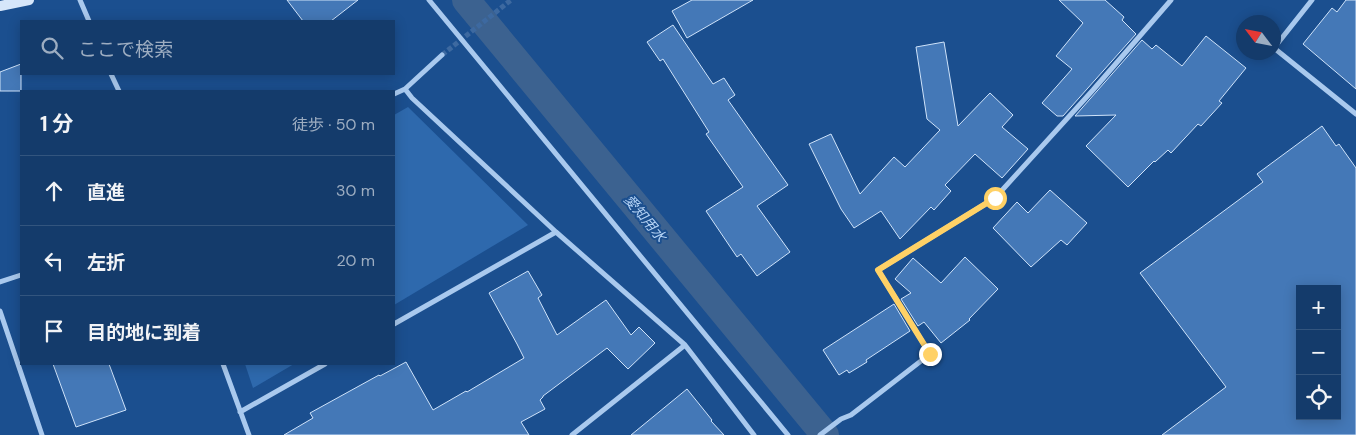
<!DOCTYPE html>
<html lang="ja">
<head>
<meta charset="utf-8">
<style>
	body { margin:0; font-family:"DM Sans","Noto Sans JP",sans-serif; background:#1d4271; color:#f1f3f6 }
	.controls { position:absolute; right:15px; bottom:15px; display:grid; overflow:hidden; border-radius:0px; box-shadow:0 2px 12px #0003 }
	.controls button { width:45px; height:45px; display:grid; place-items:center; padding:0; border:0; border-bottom:1px solid #33557e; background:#143b6b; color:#f1f3f6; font:25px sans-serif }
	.compass { position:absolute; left:1236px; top:15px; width:45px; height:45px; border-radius:50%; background:#143b6b; box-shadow:0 2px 12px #0003; rotate:302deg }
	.stop { position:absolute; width:15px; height:15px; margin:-11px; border:4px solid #ffd166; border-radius:50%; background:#fff }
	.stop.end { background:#ffd166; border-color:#fff; box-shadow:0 1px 5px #0008 }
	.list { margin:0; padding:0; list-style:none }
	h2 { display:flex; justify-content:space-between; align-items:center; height:65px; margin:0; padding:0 20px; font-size:21px }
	h2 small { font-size:16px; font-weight:400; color:#9dadc1 }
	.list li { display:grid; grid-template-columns:32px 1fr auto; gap:15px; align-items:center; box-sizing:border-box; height:70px; padding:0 20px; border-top:1px solid #33557e }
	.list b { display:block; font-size:19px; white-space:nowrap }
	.list em { font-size:16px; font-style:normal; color:#9dadc1 }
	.icon { flex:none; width:28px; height:28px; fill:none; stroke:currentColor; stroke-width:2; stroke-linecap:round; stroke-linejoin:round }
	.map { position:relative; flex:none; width:1356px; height:435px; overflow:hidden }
	.search { position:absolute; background:#143b6b; box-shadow:0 2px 12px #0003; left:20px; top:20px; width:375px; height:55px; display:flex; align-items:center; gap:12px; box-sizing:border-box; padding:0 18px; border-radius:0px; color:#9dadc1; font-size:19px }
	.panel { position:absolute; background:#143b6b; box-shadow:0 2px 12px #0003; left:20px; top:90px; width:375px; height:275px; border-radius:0px }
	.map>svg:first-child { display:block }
	.green { fill:#2e69ad }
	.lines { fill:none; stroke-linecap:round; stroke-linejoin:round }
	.canal { stroke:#3c6290; stroke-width:28 }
	.building { fill:#4478b7; stroke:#cfe3fa; fill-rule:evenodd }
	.street-tunnel { stroke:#3d69a0; stroke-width:5; stroke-dasharray:5 2.5; stroke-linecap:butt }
	.street { stroke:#a9c9ee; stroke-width:5 }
	.secondary { stroke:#d6e6fa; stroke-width:10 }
	.route { stroke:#ffd166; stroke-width:6 }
	.labels { text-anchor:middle; stroke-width:4; stroke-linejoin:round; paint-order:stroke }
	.water-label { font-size:14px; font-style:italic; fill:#b5d3f5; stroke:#1b4f8f }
</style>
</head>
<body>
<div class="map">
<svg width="1356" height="435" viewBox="0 0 1356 435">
	<rect width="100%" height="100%" fill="#1b4f8f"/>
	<path class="green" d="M 408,107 L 528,225 L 394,305 L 394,115 Z
		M 245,364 L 294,364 L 253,388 Z"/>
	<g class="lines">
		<path class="canal" d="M 466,0 L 825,435"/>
	</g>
	<path class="building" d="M 287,0 L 358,0 L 331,21 L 303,21 Z
		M 692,0 L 753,0 L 687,38 L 672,11 Z
		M 1059,0 L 1105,0 L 1124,17 L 1122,20 L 1136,34 L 1063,116 L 1057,116 L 1042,103 L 1072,69 L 1056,56 L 1083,23 Z
		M 1346,0 L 1356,0 L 1356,89 L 1303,44 L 1332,8 L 1337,12 Z
		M 673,25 L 713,84 L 724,78 L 735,95 L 728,100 L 788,185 L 757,206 L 790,252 L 757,276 L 741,254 L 737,257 L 706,211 L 743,187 L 706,134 L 709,132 L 663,59 L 660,61 L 647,42 Z
		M 1206,36 L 1246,68 L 1219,101 L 1222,103 L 1201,126 L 1198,124 L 1171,153 L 1168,150 L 1155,162 L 1154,161 L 1128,187 L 1086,146 L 1116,115 L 1075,116 L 1142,40 L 1152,49 L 1156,45 L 1182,66 Z
		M 944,42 L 958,126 L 990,93 L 1013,115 L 1002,127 L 1028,149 L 1002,178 L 975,154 L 945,185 L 951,191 L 934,210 L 931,207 L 900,239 L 881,211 L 854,228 L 841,209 L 809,144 L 831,134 L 860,194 L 894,157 L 905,167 L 940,130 L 927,119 L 916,47 Z
		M 21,64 L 21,91 L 0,91 L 0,72 Z
		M 1322,126 L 1336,146 L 1339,144 L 1356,168 L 1356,435 L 1162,435 L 1226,387 L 1140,273 L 1263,182 L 1257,174 ZM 1300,289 L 1337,289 L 1337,416 L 1300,416 Z
		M 1050,190 L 1087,223 L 1067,245 L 1061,240 L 1031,267 L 993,228 L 1017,202 L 1028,213 Z
		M 965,257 L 998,289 L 969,319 L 970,320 L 941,343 L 924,322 L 918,326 L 901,299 L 911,293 L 895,279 L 913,258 L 941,283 Z
		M 528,271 L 542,295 L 538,298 L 557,335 L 606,300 L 631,335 L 639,327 L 655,343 L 628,369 L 607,348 L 543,396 L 543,397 L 540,400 L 545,409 L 521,422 L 529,435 L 284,435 L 313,418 L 310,413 L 379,375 L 380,376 L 406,362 L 433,410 L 466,391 L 467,392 L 524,358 L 517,344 L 489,293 Z
		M 894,304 L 910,331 L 866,360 L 867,362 L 849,373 L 847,370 L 839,375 L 823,350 Z
		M 53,364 L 109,364 L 126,410 L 76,427 Z
		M 687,389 L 712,420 L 711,421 L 724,435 L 631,435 Z"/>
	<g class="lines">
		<path class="street-tunnel" d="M 442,55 L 511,0"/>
		<path class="street" d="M 80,0 L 89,21
			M 429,0 L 788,435
			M 1312,0 L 1274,48 L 1356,114
			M 111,74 L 119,91
			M 405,89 L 412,98 L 556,232 L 685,345 L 754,435
			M 394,94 L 405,89 L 442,55
			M 0,282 L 21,275
			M 0,311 L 42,435
			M 394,324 L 556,232
			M 223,364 L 249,435
			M 240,412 L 325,364
			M 572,435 L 685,345
			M 820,435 L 841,419 L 851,415 L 930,354 L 878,270 L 995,198 L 1093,90 L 1171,0"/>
		<path class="secondary" d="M 0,6 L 29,0"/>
	</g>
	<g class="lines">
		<path class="route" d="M 930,354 L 878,270 L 995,198"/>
	</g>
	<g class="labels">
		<g class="water-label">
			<text transform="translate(645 218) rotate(50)" y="5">愛知用水</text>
		</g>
	</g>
</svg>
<div class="controls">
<button>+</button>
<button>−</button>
<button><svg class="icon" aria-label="locate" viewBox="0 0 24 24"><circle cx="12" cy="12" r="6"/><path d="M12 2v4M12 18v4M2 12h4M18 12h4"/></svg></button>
</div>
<svg class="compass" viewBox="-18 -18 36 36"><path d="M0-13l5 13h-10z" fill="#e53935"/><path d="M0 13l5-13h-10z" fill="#9dadc1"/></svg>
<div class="stop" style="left:995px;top:198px"></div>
<div class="stop end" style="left:930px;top:354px"></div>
<div class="search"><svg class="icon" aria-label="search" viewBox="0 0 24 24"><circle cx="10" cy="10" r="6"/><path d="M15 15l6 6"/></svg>ここで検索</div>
<section class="panel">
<h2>1 分<small>徒歩 · 50 m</small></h2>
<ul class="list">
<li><svg class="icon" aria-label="ahead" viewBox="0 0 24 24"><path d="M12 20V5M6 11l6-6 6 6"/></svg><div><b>直進</b></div><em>30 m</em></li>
<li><svg class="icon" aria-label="left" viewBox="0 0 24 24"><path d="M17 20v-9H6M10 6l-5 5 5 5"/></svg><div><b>左折</b></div><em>20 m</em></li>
<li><svg class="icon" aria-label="arrive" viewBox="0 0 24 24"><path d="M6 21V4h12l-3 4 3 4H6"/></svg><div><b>目的地に到着</b></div></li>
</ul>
</section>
</div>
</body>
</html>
